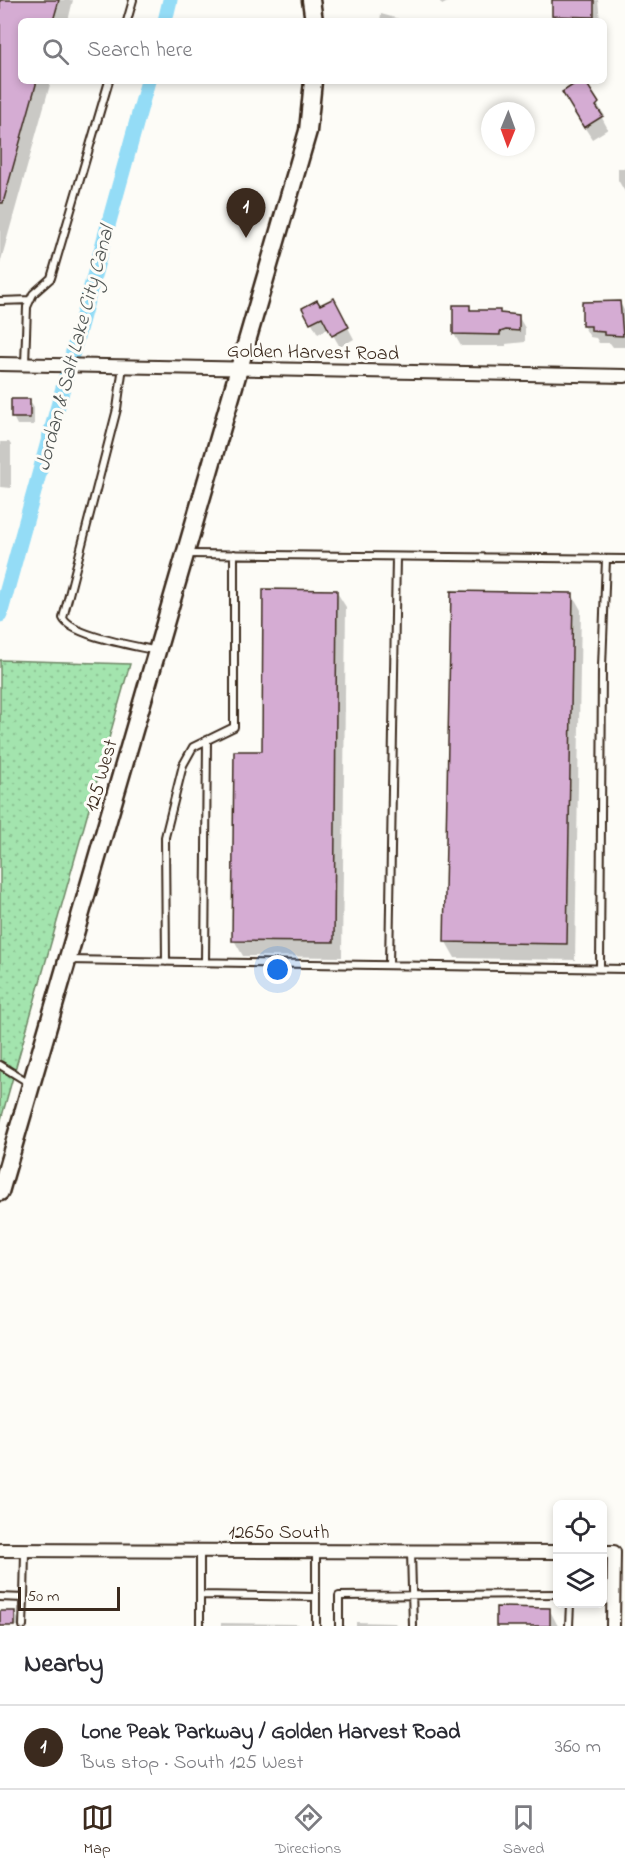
<!DOCTYPE html>
<html lang="en">
<head>
<meta charset="utf-8">
<style>
	body { margin:0; font-family:"Indie Flower",sans-serif; background:#f2f2f3; color:#2b2b33 }
	.controls { position:absolute; right:18px; bottom:18px; display:grid; overflow:hidden; border-radius:9px; box-shadow:0 3px 9px #0003 }
	.controls button { width:54px; height:54px; display:grid; place-items:center; padding:0; border:0; border-bottom:2px solid #e1e1e2; background:#fff; color:#2b2b33; font:30px sans-serif }
	.compass { position:absolute; left:481px; top:102px; width:54px; height:54px; border-radius:50%; background:#fff; box-shadow:0 3px 9px #0003; rotate:181deg }
	.scale { position:absolute; left:18px; bottom:15px; width:102px; box-sizing:border-box; padding-left:6px; border:3px solid #3b2a1e; border-top:0; font-size:16px; line-height:21px; white-space:nowrap; color:#3b2a1e; -webkit-text-stroke:4px #fdfcf7; paint-order:stroke }
	.you { position:absolute; left:278px; top:970px; width:21px; height:21px; margin:-15px; border:4px solid #fff; border-radius:50%; background:#1a73e8; box-shadow:0 0 0 9px #1a73e833 }
	.badge { display:grid; place-items:center; width:39px; height:39px; border-radius:50%; background:#3b2a1e; color:#fff; font-size:20px; font-weight:700 }
	.pin { position:absolute; translate:-50% -50px; filter:drop-shadow(0 2px 3px #0008) }
	.pin::after { content:''; position:absolute; top:32px; width:21px; height:18px; background:inherit; clip-path:polygon(0 0,100% 0,50% 100%) }
	.list { margin:0; padding:0; list-style:none }
	h2 { display:flex; justify-content:space-between; align-items:center; height:78px; margin:0; padding:0 24px; font-size:26px }
	h2 small { font-size:20px; font-weight:400; color:#7c7c81 }
	.list li { display:grid; grid-template-columns:39px 1fr auto; gap:18px; align-items:center; box-sizing:border-box; height:84px; padding:0 24px; border-top:2px solid #e1e1e2 }
	.list b { display:block; font-size:22px; white-space:nowrap }
	.list p { margin:0; font-size:20px; white-space:nowrap; color:#7c7c81 }
	.list em { font-size:20px; font-style:normal; color:#7c7c81 }
	.icon { flex:none; width:33px; height:33px; fill:none; stroke:currentColor; stroke-width:2; stroke-linecap:round; stroke-linejoin:round }
	.map { position:relative; flex:none; width:625px; height:1626px; overflow:hidden }
	.search { position:absolute; background:#fff; box-shadow:0 3px 9px #0003; left:18px; right:18px; top:18px; height:66px; display:flex; align-items:center; gap:15px; box-sizing:border-box; padding:0 21px; border-radius:9px; color:#7c7c81; font-size:22px }
	.sheet { height:162px; background:#fff }
	nav { display:flex; justify-content:space-around; align-items:center; box-sizing:border-box; height:84px; border-top:2px solid #e1e1e2; background:#fff; font-size:16px; color:#7c7c81 }
	nav a { display:grid; justify-items:center; gap:3px }
	nav .on { color:#3b2a1e }
	.map>svg:first-child { display:block }
	.grass { fill:url(#grass-dots); stroke:#6f8766; stroke-width:1.5 }
	.shadow { fill:#0003 }
	.lines { fill:none; stroke-linecap:round; stroke-linejoin:round }
	.canal { stroke:#94dcf6; stroke-width:15 }
	.building { fill:#d5acd3; stroke:#3b2a1e; stroke-width:1.5 }
	.lane-casing { stroke:#3b2a1e; stroke-width:10 }
	.street-casing { stroke:#3b2a1e; stroke-width:16 }
	.secondary-casing { stroke:#3b2a1e; stroke-width:21 }
	.lane { stroke:#fdfcf7; stroke-width:6 }
	.street { stroke:#fdfcf7; stroke-width:12 }
	.secondary { stroke:#fdfcf7; stroke-width:16 }
	.labels { text-anchor:middle; stroke-width:6; stroke-linejoin:round; paint-order:stroke }
	.street-label { font-size:20px; fill:#3b2a1e; stroke:#fdfcf7 }
	.water-label { font-size:21px; font-style:italic; fill:#515654; stroke:#fdfcf7 }
</style>
</head>
<body>
<div class="map">
<svg width="625" height="1626" viewBox="0 0 625 1626">
	<defs>
		<pattern id="grass-dots" width="8" height="8" patternUnits="userSpaceOnUse" patternTransform="scale(1.5)"><rect width="8" height="8" fill="#a3e4ae"/><path d="M2 2h.1M6 6h.1" fill="none" stroke="#8dc495" stroke-width="1.8" stroke-linecap="round"/></pattern>
	</defs>
	<rect width="100%" height="100%" fill="#fdfcf7"/>
	<filter id="ink" filterUnits="userSpaceOnUse"><feTurbulence type="fractalNoise" baseFrequency=".0167" numOctaves="2"/><feDisplacementMap in="SourceGraphic" scale="12" xChannelSelector="R" yChannelSelector="G"/><feConvolveMatrix kernelMatrix="1 2 1 2 8 2 1 2 1" color-interpolation-filters="sRGB"/></filter>
	<g filter="url(#ink)">
		<path class="grass" d="M 0,660 L 130,664 L 0,1123 Z"/>
		<path class="shadow" d="M 0,0 L 73,0 L 68,21 L 21,21 L 21,81 L 51,81 L 0,264 Z
			M 439,0 L 452,0 L 442,5 Z
			M 554,0 L 598,0 L 600,21 L 557,21 L 553,15 Z
			M 381,14 L 406,21 L 380,21 Z
			M 582,81 L 605,116 L 602,118 L 608,129 L 592,139 L 570,105 Z
			M 618,168 L 625,168 L 625,192 L 618,180 Z
			M 620,303 L 625,312 L 625,347 L 613,347 L 610,343 L 599,343 L 596,338 L 590,337 L 583,325 Z
			M 320,307 L 340,312 L 354,339 L 340,347 L 329,328 L 318,334 L 304,308 Z
			M 469,307 L 472,311 L 518,316 L 525,328 L 525,342 L 506,344 L 506,346 L 461,346 L 454,334 Z
			M 29,400 L 34,408 L 34,425 L 17,425 L 13,417 Z
			M 0,442 L 9,442 L 11,445 L 11,488 L 0,487 Z
			M 336,591 L 346,607 L 342,957 L 243,956 L 234,940 L 263,753 Z
			M 572,594 L 581,610 L 575,960 L 455,958 L 446,942 Z
			M 549,1609 L 558,1626 L 498,1626 Z
			M 0,1613 L 15,1613 L 22,1626 L 0,1626 Z
			M 356,1622 L 395,1623 L 397,1626 L 356,1626 Z
			M 221,1623 L 298,1624 L 300,1626 L 221,1626 Z"/>
		<g class="lines">
			<path class="canal" d="M 165,21 L 170,0
				M 0,615 L 148,81"/>
		</g>
		<path class="building" d="M 0,0 L 59,0 L 53,21 L 21,21 L 21,81 L 37,81 L 3,203 L 0,203 Z
			M 552,0 L 594,0 L 594,17 L 552,16 Z
			M 579,81 L 585,81 L 599,103 L 596,106 L 603,116 L 584,128 L 562,92 Z
			M 334,298 L 349,327 L 332,336 L 322,317 L 310,323 L 302,308 L 317,300 L 320,305 Z
			M 620,301 L 623,336 L 604,335 L 604,332 L 591,331 L 591,326 L 582,326 L 582,302 Z
			M 453,305 L 470,305 L 470,310 L 500,310 L 500,313 L 519,315 L 519,331 L 506,330 L 500,332 L 500,335 L 453,334 Z
			M 11,399 L 30,399 L 30,418 L 11,418 Z
			M 263,589 L 337,590 L 334,942 L 232,941 L 234,751 L 262,751 Z
			M 451,591 L 573,593 L 567,944 L 444,942 Z
			M 496,1607 L 550,1608 L 550,1626 L 496,1626 Z
			M 0,1611 L 15,1611 L 15,1626 L 0,1626 Z"/>
		<g class="lines">
			<defs>
				<path id="lane" d="M 127,21 L 133,0
					M 0,301 L 30,300
					M 25,364 L 27,307 L 33,294 L 51,278 L 109,81
					M 123,366 L 117,409 L 63,618 C 71,636 137,646 157,651
					M 188,554 L 625,559
					M 68,960 L 625,969
					M 166,962 L 165,837 L 183,765 L 193,747 L 234,727 L 234,554
					M 205,962 L 207,740
					M 389,965 L 396,557
					M 600,968 L 602,667 L 606,559
					M 0,1065 L 31,1084
					M 411,1552 L 413,1626
					M 200,1595 L 316,1597
					M 0,1597 L 24,1598 L 25,1551
					M 23,1626 L 24,1598
					M 200,1626 L 200,1551
					M 316,1626 L 316,1552
					M 339,1626 L 339,1596 L 558,1594
					M 569,1626 L 570,1604"/>
				<path id="street" d="M 0,364 L 625,376
					M 0,1550 L 558,1552
					M 602,1552 L 614,1552 L 613,1626"/>
				<path id="secondary" d="M 311,0 L 314,21
					M 0,1192 L 308,131 L 313,81"/>
			</defs>
			<use href="#lane" class="lane-casing"/>
			<use href="#street" class="street-casing"/>
			<use href="#secondary" class="secondary-casing"/>
			<use href="#lane" class="lane"/>
			<use href="#street" class="street"/>
			<use href="#secondary" class="secondary"/>
		</g>
	</g>
	<g class="labels">
		<g class="street-label">
			<text transform="translate(313 351) rotate(1)" y="7">Golden Harvest Road</text>
			<text transform="translate(100 775) rotate(-74)" y="7">125 West</text>
			<text x="279" y="1538">12650 South</text>
		</g>
		<g class="water-label">
			<text transform="translate(74 348) rotate(-75)" y="7">Jordan &amp; Salt Lake City Canal</text>
		</g>
	</g>
</svg>
<div class="controls">
<button><svg class="icon" aria-label="locate" viewBox="0 0 24 24"><circle cx="12" cy="12" r="6"/><path d="M12 2v4M12 18v4M2 12h4M18 12h4"/></svg></button>
<button><svg class="icon" aria-label="layers" viewBox="0 0 24 24"><path d="M12 4l9 5-9 5-9-5zM3 14l9 5 9-5"/></svg></button>
</div>
<svg class="compass" viewBox="-18 -18 36 36"><path d="M0-13l5 13h-10z" fill="#e53935"/><path d="M0 13l5-13h-10z" fill="#7c7c81"/></svg>
<div class="scale">50 m</div>
<div class="you"></div>
<div class="pin badge" style="left:246px;top:238px">1</div>
<div class="search"><svg class="icon" aria-label="search" viewBox="0 0 24 24"><circle cx="10" cy="10" r="6"/><path d="M15 15l6 6"/></svg>Search here</div>
</div>
<section class="sheet">
<h2>Nearby<small></small></h2>
<ul class="list">
<li><span class="badge">1</span><div><b>Lone Peak Parkway / Golden Harvest Road</b><p>Bus stop · South 125 West</p></div><em>360 m</em></li>
</ul>
</section>
<nav>
<a class="on"><svg class="icon" aria-label="map" viewBox="0 0 24 24"><path d="M3 6l6-2 6 2 6-2v14l-6 2-6-2-6 2zM9 4v14M15 6v14"/></svg>Map</a>
<a><svg class="icon" aria-label="directions" viewBox="0 0 24 24"><path d="M12 3l9 9-9 9-9-9zM9 14v-3h6M13 9l2 2-2 2"/></svg>Directions</a>
<a><svg class="icon" aria-label="saved" viewBox="0 0 24 24"><path d="M7 4h10v16l-5-4-5 4z"/></svg>Saved</a>
</nav>
</body>
</html>
